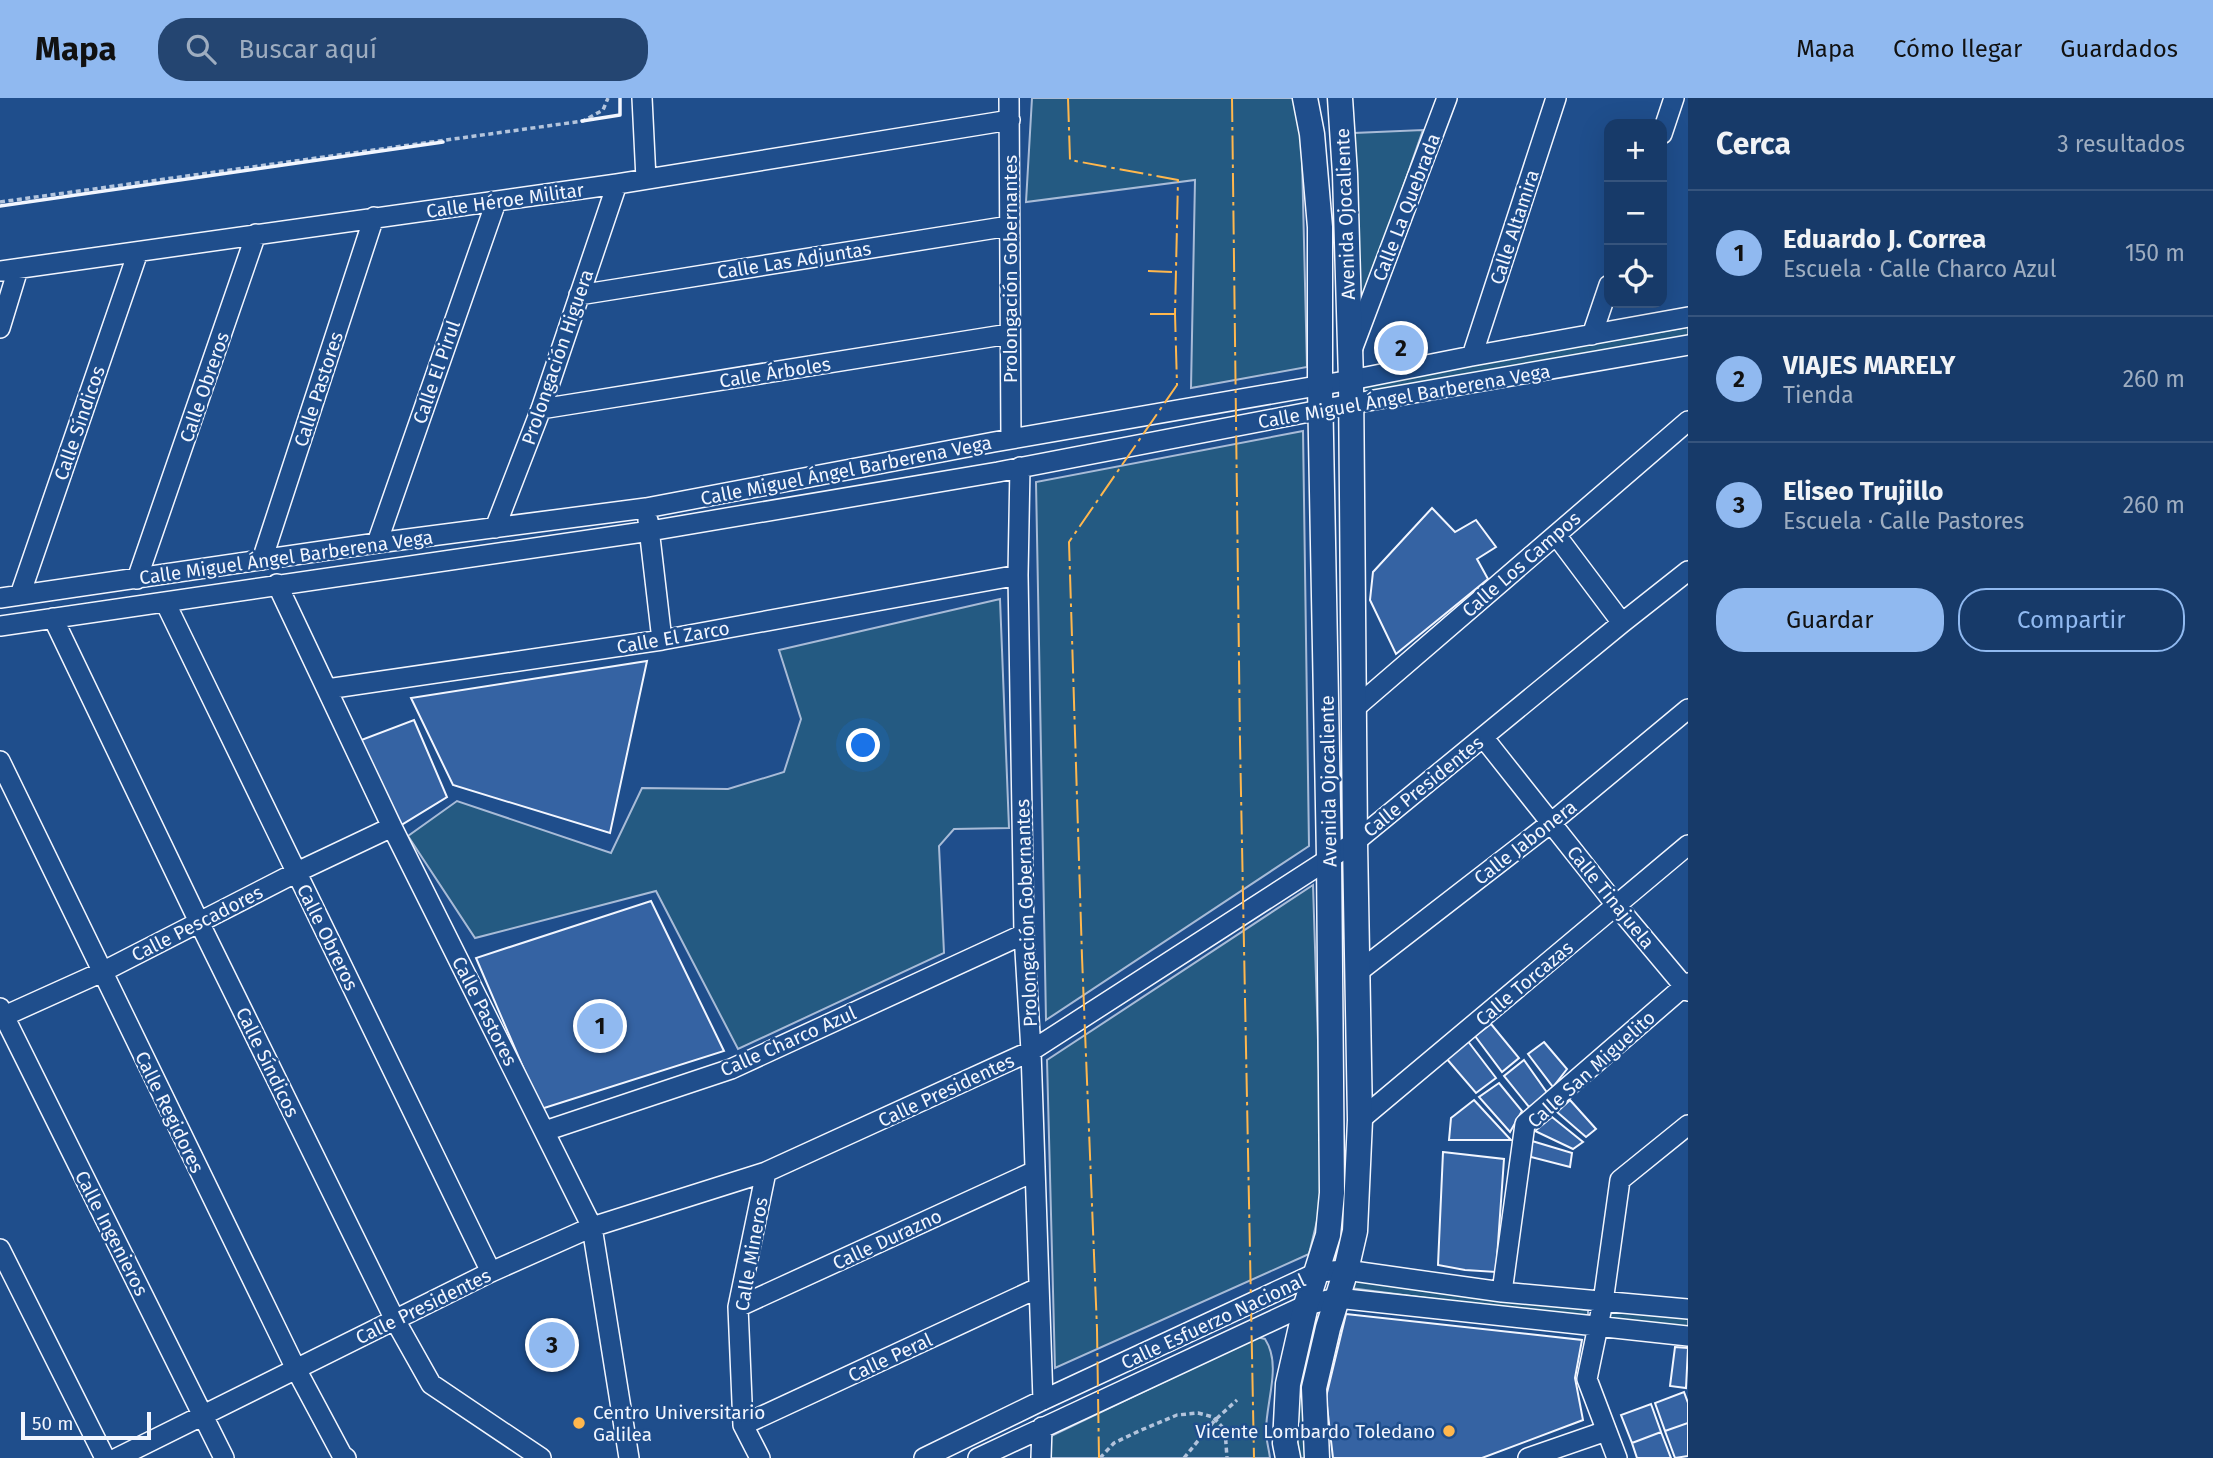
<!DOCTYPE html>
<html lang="es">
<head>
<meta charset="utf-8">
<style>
	body { margin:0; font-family:"Fira Sans",sans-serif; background:#244571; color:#f1f3f6 }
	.controls { position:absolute; right:21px; top:21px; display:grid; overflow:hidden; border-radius:14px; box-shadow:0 7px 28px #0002 }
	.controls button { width:63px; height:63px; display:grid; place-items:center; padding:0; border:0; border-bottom:2px solid #36547d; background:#173a69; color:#f1f3f6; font:35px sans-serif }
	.scale { position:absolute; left:21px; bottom:18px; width:130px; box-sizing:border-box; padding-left:7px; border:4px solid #f2f6ff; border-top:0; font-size:19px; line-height:24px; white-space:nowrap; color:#f2f6ff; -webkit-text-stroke:5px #1f4e8c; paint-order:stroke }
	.you { position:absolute; left:864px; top:648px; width:24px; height:24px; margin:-18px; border:5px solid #fff; border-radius:50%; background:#1a73e8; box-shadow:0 0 0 10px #1a73e833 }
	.badge { display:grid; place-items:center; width:46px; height:46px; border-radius:50%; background:#90b9f0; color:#111; font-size:23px; font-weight:700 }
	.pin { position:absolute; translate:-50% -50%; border:4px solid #fff; box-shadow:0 2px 7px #0006 }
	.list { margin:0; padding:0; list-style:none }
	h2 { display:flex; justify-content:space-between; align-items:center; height:91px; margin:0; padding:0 28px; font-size:30px }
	h2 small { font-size:23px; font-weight:400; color:#9eadc0 }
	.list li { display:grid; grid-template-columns:46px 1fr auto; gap:21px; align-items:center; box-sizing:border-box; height:126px; padding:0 28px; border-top:2px solid #36547d }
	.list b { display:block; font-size:26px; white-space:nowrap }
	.list p { margin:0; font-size:23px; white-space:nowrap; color:#9eadc0 }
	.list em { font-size:23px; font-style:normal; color:#9eadc0 }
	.actions { display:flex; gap:14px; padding:21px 28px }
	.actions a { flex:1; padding:16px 0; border:2px solid #90b9f0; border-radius:28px; text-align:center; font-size:24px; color:#90b9f0 }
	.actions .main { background:#90b9f0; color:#111 }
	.icon { flex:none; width:38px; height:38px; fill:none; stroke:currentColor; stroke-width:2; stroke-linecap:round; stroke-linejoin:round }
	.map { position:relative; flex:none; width:1688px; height:1360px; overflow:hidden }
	header { display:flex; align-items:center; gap:42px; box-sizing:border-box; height:98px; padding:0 35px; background:#90b9f0; color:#111 }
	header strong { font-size:33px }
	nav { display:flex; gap:38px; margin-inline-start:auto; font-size:24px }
	.search { width:490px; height:63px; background:#244571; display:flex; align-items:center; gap:18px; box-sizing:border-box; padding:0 24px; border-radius:28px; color:#9eadc0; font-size:26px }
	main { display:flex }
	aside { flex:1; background:#173a69 }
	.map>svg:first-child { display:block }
	.green { fill:#245a82; stroke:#a8bbd7; stroke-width:2 }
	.building { fill:#3563a3; stroke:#f2f6ff; stroke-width:2 }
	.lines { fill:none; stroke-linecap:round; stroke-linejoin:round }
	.minor-casing { stroke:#f2f6ff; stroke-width:22 }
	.major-casing { stroke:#f2f6ff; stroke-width:27 }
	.path { stroke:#b3c4dc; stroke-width:3.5; stroke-dasharray:5 3.5; stroke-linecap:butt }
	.minor { stroke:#1f4e8c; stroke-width:19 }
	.major { stroke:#1f4e8c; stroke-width:24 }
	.wall { stroke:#f2f6ff; stroke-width:3.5 }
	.power { stroke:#ffb74d; stroke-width:2; stroke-dasharray:24 5 3.5 5; stroke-linecap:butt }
	.poi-dot { fill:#ffb74d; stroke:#1f4e8c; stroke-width:2.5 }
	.labels { text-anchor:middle; stroke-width:5; stroke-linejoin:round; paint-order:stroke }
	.street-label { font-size:19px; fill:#f2f6ff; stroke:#1f4e8c }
	.poi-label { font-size:19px; fill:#f2f6ff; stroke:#1f4e8c; text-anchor:start }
</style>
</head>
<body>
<header>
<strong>Mapa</strong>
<div class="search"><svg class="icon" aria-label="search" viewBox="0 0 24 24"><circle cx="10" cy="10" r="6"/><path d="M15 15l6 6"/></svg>Buscar aquí</div>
<nav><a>Mapa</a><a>Cómo llegar</a><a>Guardados</a></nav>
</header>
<main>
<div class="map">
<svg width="1688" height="1360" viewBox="0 0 1688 1360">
	<rect width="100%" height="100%" fill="#1f4e8c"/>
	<path class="green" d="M 1032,0 L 1294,0 L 1301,19 L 1307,269 L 1191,290 L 1195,82 L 1026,104 Z
		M 1423,32 L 1360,212 L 1354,35 Z
		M 1688,229 L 1688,239 L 1361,298 L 1358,287 Z
		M 1303,333 L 1309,748 L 1046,922 L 1036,384 Z
		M 1000,501 L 1009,730 L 954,731 L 939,748 L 944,855 L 738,951 L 656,793 L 475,840 L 408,738 L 457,703 L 611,755 L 642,690 L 728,691 L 784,674 L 801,621 L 779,552 Z
		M 1313,787 L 1323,1098 L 1309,1156 L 1055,1270 L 1047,962 Z
		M 1352,1180 L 1588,1212 L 1588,1221 L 1350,1190 Z
		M 1607,1209 L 1688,1216 L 1688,1232 L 1605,1224 Z
		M 1324,1218 L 1308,1360 L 1298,1360 L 1296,1294 L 1313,1220 Z
		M 1257,1239 L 1265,1241 C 1282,1267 1266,1303 1266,1333 C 1266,1342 1269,1351 1270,1360 L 1050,1360 L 1049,1339 Z"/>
	<path class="building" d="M 1432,410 L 1455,434 L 1476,422 L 1496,449 L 1477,461 L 1488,481 L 1396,556 L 1370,502 L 1373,474 Z
		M 647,563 L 610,735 L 453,687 L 411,600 Z
		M 414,622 L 447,699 L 398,729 L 356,644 Z
		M 651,803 L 724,953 L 541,1011 L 476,860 Z
		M 1491,926 L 1519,960 L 1502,974 L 1475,938 Z
		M 1467,942 L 1496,980 L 1476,995 L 1446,960 Z
		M 1544,944 L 1567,971 L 1553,989 L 1528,956 Z
		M 1524,962 L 1548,996 L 1529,1009 L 1504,978 Z
		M 1499,985 L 1522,1013 L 1510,1034 L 1479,999 Z
		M 1474,1002 L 1511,1042 L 1449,1042 L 1451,1020 Z
		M 1570,1002 L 1596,1031 L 1586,1039 L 1557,1014 Z
		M 1552,1019 L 1583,1044 L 1573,1051 L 1535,1033 Z
		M 1532,1043 L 1572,1055 L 1570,1069 L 1531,1059 Z
		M 1443,1054 L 1504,1061 L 1496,1174 L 1465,1172 L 1438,1167 Z
		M 1346,1216 L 1582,1242 L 1575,1280 L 1583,1322 L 1482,1360 L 1333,1360 L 1326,1299 Z
		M 1675,1249 L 1688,1250 L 1686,1290 L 1670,1288 Z
		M 1684,1294 L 1688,1305 L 1688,1325 L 1665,1333 L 1655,1305 Z
		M 1651,1306 L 1661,1334 L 1632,1345 L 1621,1317 Z
		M 1688,1325 L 1688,1358 L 1675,1360 L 1665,1333 Z
		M 1661,1334 L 1671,1360 L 1637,1360 L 1632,1345 Z"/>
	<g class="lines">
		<defs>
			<path id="minor" d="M 642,0 L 646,81
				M 1009,0 L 1011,341
				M 1662,36 L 1674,0
				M 0,173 L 617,86 L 1010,22
				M 579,197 L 1009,128
				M 0,230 L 18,171
				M 1592,237 L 1609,187
				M 1352,252 L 1447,0
				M 1472,258 L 1556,0
				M 541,311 L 1009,236
				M 1020,369 L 1018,477 L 1024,836 L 1031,953 L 1043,1302
				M 648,422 L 662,542
				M 495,430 L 541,311 L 617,86
				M 1556,437 L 1622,525
				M 377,445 L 496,104
				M 262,462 L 374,119
				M 137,481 L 256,136
				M 277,486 L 392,729 L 592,1129 L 629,1360
				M 20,497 L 138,154
				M 0,500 L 377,445 L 646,410 L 994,344 L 1351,282 L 1472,258 L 1688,219
				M 165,504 L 491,1174
				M 53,520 L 199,824 L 395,1222 L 431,1286 L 541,1360
				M 0,528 L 650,433 L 998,374 L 1351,306 L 1688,247
				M 327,591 L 662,542 L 1018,477
				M 1355,610 L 1688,323
				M 1483,639 L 1616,807 L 1688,893
				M 0,663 L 296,1271 L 342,1357 L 346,1360
				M 1358,874 L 1552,724 L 1688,611
				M 0,910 L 224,1360
				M 0,920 L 102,874 L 297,774 L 392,729
				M 1360,1022 L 1688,747
				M 545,1033 L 731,971 L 1024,836
				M 0,1151 L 105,1360
				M 1502,1194 L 1525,1026 L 1688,885
				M 738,1209 L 1035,1073
				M 743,1327 L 1038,1190
				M 117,1360 L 491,1174 L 592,1129 L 766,1074 L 1031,953 L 1355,744 L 1622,525 L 1688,473
				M 760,1360 L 743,1327 L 738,1209 L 766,1074
				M 924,1360 L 1043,1302 L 1318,1174 L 1346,1172 L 1502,1194 L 1688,1211
				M 978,1360 L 1306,1207 L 1337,1200 L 1688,1238
				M 1041,1360 L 1042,1329
				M 1528,1360 L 1606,1333
				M 1617,1360 L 1587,1281 L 1603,1204 L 1620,1082 L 1688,1027"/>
			<path id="major" d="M 1288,1360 L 1285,1345 L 1288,1286 L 1306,1207 L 1328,1137 L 1332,1095 L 1329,760 L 1320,288 L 1320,129 L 1312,36 L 1305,0
				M 1317,1360 L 1314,1290 L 1328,1230 L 1346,1172 L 1355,1133 L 1360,1022 L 1355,744 L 1351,282 L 1345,76 L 1340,0"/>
		</defs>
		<use href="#minor" class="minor-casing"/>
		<use href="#major" class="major-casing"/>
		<path class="path" d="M 0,104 L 583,23 L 603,12 L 608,0
			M 1100,1360 L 1114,1345 L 1139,1333 L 1177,1317 L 1198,1315 L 1213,1319 L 1225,1332 L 1227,1360
			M 1184,1360 L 1215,1322 L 1237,1302"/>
		<use href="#minor" class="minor"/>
		<use href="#major" class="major"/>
		<path class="wall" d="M 582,23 L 620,17 L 620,0
			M 0,108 L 443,44"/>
		<path class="power" d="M 1068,0 L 1070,62 L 1178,82 L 1175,216 L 1177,287 L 1069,444 L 1082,859 L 1097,1231 L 1099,1360
			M 1232,0 L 1240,644 L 1254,1360
			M 1148,173 L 1175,174
			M 1150,216 L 1175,216"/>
	</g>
	<g class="poi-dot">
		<circle cx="579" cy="1325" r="7"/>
		<circle cx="1449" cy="1333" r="7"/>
	</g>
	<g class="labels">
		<g class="street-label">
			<text transform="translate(505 102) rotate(-8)" y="7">Calle Héroe Militar</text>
			<text transform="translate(1406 109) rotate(-69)" y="7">Calle La Quebrada</text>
			<text transform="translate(1345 116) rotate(-92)" y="7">Avenida Ojocaliente</text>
			<text transform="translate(1514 129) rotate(-72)" y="7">Calle Altamira</text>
			<text transform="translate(794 162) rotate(-9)" y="7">Calle Las Adjuntas</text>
			<text transform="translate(1010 171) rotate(-90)" y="7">Prolongación Gobernantes</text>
			<text transform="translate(557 259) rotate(-71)" y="7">Prolongación Higuera</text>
			<text transform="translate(436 274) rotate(-71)" y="7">Calle El Pirul</text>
			<text transform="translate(775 274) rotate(-9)" y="7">Calle Árboles</text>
			<text transform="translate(204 289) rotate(-71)" y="7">Calle Obreros</text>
			<text transform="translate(318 291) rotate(-72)" y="7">Calle Pastores</text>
			<text transform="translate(1404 298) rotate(-10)" y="7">Calle Miguel Ángel Barberena Vega</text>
			<text transform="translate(79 325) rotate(-71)" y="7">Calle Síndicos</text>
			<text transform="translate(846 372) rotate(-11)" y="7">Calle Miguel Ángel Barberena Vega</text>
			<text transform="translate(286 459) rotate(-8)" y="7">Calle Miguel Ángel Barberena Vega</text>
			<text transform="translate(1521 466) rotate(-41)" y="7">Calle Los Campos</text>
			<text transform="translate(673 539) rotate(-10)" y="7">Calle El Zarco</text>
			<text transform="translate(1328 683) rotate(-91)" y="7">Avenida Ojocaliente</text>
			<text transform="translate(1423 688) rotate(-39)" y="7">Calle Presidentes</text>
			<text transform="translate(1525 744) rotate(-38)" y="7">Calle Jabonera</text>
			<text transform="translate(1611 799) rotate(51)" y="7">Calle Tinajuela</text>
			<text transform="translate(1026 815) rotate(-92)" y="7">Prolongación Gobernantes</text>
			<text transform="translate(197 825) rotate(-27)" y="7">Calle Pescadores</text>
			<text transform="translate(328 839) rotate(64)" y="7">Calle Obreros</text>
			<text transform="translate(1524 885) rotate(-40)" y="7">Calle Torcazas</text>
			<text transform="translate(485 913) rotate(63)" y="7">Calle Pastores</text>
			<text transform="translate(788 943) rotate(-24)" y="7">Calle Charco Azul</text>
			<text transform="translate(268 964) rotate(64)" y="7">Calle Síndicos</text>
			<text transform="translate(1591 971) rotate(-42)" y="7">Calle San Miguelito</text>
			<text transform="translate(946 992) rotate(-25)" y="7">Calle Presidentes</text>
			<text transform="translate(170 1014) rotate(64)" y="7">Calle Regidores</text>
			<text transform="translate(112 1135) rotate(63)" y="7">Calle Ingenieros</text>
			<text transform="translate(887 1141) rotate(-25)" y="7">Calle Durazno</text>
			<text transform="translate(751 1156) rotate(-80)" y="7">Calle Mineros</text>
			<text transform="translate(423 1208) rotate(-26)" y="7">Calle Presidentes</text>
			<text transform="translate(1213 1223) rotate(-25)" y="7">Calle Esfuerzo Nacional</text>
			<text transform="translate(890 1259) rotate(-25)" y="7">Calle Peral</text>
		</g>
		<g class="poi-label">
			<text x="593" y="1321">Centro Universitario<tspan x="593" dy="22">Galilea</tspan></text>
			<text x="1435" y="1340" text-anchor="end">Vicente Lombardo Toledano</text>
		</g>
	</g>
</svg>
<div class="controls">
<button>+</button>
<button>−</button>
<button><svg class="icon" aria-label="locate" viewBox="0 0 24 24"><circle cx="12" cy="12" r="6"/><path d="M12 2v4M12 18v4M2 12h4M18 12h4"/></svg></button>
</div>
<div class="scale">50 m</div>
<div class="you"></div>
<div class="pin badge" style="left:600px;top:928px">1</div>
<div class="pin badge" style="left:1401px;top:250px">2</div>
<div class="pin badge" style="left:552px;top:1247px">3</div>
</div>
<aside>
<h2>Cerca<small>3 resultados</small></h2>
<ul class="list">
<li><span class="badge">1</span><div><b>Eduardo J. Correa</b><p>Escuela · Calle Charco Azul</p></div><em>150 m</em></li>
<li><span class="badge">2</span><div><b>VIAJES MARELY</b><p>Tienda</p></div><em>260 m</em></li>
<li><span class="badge">3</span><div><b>Eliseo Trujillo</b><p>Escuela · Calle Pastores</p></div><em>260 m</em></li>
</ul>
<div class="actions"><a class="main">Guardar</a><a>Compartir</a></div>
</aside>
</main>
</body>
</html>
